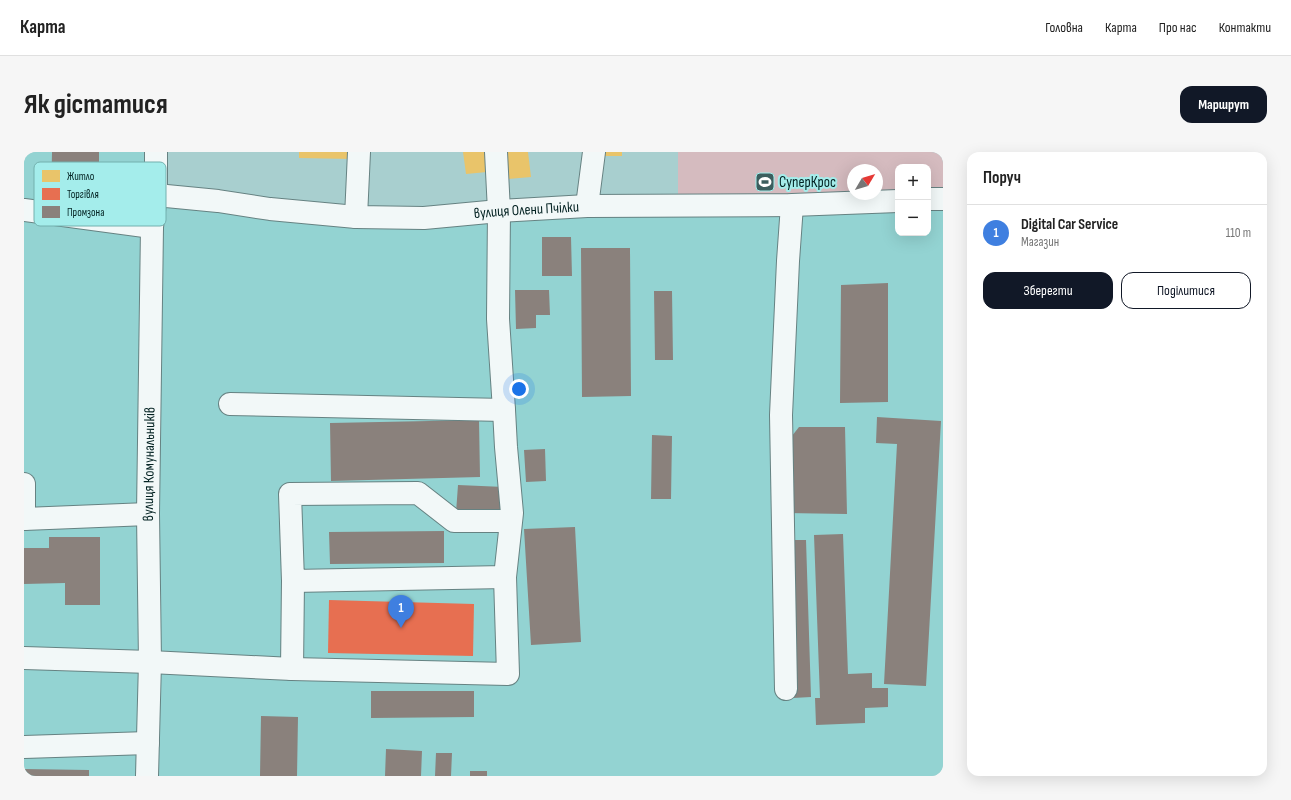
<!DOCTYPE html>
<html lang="uk">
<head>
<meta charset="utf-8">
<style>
	body { margin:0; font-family:"Sofia Sans Condensed",sans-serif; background:#f6f6f6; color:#222 }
	.controls { position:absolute; right:12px; top:12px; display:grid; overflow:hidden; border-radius:8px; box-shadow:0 4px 16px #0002 }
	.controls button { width:36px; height:36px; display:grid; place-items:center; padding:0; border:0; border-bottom:1px solid #e0e0e0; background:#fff; color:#222; font:20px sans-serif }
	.compass { position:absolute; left:823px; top:12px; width:36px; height:36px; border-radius:50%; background:#fff; box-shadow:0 4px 16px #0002; rotate:52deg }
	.you { position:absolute; left:495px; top:237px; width:14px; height:14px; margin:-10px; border:3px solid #fff; border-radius:50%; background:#1a73e8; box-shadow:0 0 0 6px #1a73e833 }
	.badge { display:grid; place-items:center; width:26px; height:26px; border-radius:50%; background:#111827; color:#fff; font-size:13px; font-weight:700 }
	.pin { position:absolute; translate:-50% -33px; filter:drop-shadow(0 1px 2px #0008) }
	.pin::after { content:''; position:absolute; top:21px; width:14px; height:12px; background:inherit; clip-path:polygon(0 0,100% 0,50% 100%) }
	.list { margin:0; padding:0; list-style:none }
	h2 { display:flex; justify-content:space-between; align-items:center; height:52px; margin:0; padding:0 16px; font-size:17px }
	h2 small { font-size:13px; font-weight:400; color:#767676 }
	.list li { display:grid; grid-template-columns:26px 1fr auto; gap:12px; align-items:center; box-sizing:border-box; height:56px; padding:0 16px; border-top:1px solid #e0e0e0 }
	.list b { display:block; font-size:15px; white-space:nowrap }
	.list p { margin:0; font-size:13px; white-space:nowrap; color:#767676 }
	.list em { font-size:13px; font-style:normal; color:#767676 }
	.actions { display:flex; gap:8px; padding:12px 16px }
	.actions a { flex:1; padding:9px 0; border:1px solid #111827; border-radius:12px; text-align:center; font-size:14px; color:#111827 }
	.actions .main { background:#111827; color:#fff }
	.map { position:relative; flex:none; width:919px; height:624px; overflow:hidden; border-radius:12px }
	header { display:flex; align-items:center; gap:24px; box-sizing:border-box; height:56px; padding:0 20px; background:#fff; border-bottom:1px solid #e0e0e0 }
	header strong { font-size:19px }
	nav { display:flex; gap:22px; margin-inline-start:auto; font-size:14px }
	.intro { display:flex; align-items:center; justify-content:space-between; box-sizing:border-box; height:96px; padding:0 24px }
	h1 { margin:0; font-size:28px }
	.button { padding:10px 18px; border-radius:12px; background:#111827; color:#fff; font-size:14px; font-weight:700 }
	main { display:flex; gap:24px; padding:0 24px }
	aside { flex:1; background:#fff; border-radius:12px; box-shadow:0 4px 16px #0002 }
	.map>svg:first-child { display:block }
	.built { fill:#93d3d2 }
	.green { fill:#d5bbbf; fill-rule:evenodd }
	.homes { fill:#e9c46a }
	.shops { fill:#e76f51 }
	.industry { fill:#8a817c }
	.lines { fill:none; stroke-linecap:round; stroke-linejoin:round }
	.minor-casing { stroke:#668282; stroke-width:24 }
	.minor { stroke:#f2f8f8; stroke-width:22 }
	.labels { text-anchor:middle; stroke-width:4; stroke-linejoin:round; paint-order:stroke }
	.poi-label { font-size:15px; fill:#022121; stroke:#a4edeb; text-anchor:start }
	.street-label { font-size:15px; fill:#022121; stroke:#a4edeb }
	.key { fill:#a4edeb; stroke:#73b0ae; stroke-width:1 }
	.key-label { font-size:11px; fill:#022121 }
</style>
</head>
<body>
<header>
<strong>Карта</strong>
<nav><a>Головна</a><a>Карта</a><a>Про нас</a><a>Контакти</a></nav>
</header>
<div class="intro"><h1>Як дістатися</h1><a class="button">Маршрут</a></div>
<main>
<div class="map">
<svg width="919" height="624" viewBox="0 0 919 624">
	<rect width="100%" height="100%" fill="#a8cfcf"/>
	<path class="built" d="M 0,0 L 127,0 L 127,45 L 247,62 L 874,51 L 874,81 L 904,81 L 904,50 L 919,50 L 919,624 L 0,624 Z"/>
	<path class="green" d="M 654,0 L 919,0 L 919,50 L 904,50 L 904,15 L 874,15 L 874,51 L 654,56 ZM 829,18 L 853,18 L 853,42 L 829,42 Z"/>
	<path class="homes" d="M 275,0 L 328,0 L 328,7 L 275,6 Z
		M 439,0 L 461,0 L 463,20 L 442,22 Z
		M 481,0 L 504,0 L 507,25 L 484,27 Z
		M 580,0 L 598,0 L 598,4 L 580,4 Z"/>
	<path class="shops" d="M 305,448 L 450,452 L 449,504 L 304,501 Z"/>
	<path class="industry" d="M 28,0 L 75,0 L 75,47 L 27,46 Z
		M 518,85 L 547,85 L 548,124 L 518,124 Z
		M 557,96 L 606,96 L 607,244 L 558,245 Z
		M 864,131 L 864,250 L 816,251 L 817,133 Z
		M 491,138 L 525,138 L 526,163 L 512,163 L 512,176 L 492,177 Z
		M 630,139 L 648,139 L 649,208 L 631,208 Z
		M 853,265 L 917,269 L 902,534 L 860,532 L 873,292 L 852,291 Z
		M 455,268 L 456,325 L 307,329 L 306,271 Z
		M 775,275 L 821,275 L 823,362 L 762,361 L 760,294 Z
		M 628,283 L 648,284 L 647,347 L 627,347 Z
		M 521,297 L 522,329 L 502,330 L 500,298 Z
		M 434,333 L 480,335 L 479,363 L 432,361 Z
		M 551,375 L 557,490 L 507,493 L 500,377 Z
		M 420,379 L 420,411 L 306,412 L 305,380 Z
		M 819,382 L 824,522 L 848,521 L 848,536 L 864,536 L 864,555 L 841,556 L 841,571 L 792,573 L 791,546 L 796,546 L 790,383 Z
		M 25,385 L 76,385 L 76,453 L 41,453 L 41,431 L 0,432 L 0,396 L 25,396 Z
		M 764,388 L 782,388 L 787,545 L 769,546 Z
		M 347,539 L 450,539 L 450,565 L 347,566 Z
		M 237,564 L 274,565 L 273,624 L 236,624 Z
		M 362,597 L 398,599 L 397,624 L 361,624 Z
		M 412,601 L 428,601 L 427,624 L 411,624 Z
		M 0,617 L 65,618 L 65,624 L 0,624 Z
		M 446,619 L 463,619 L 463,624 L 446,624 Z"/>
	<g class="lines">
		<defs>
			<g id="minor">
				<path d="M 472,0 L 475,59 L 474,167 L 480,258 L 482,295 L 488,361 L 481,425 L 269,429 L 266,342 L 394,341 L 430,369 L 487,369"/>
				<path id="s1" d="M 132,43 L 194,49 L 246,57 L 332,65 L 400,66 L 475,59 L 563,54 L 768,53 L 874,49"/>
				<path d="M 904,47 L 919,47"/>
				<path d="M 563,54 L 570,0"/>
				<path d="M 0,58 L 128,75"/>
				<path d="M 332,65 L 335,0"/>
				<path d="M 206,252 L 480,258"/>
				<path d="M 0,332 L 0,367"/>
				<path d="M 0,367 L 124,362"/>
				<path d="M 0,506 L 126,510 L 268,517 L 484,522 L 481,425"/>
				<path d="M 268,517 L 269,429"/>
				<path d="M 762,537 L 757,263 L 764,109 L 768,53"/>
				<path d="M 0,595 L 124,591"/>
				<path id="s2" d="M 123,624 L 126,510 L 124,362 L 128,75 L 132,43 L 132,0"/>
			</g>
		</defs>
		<use href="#minor" class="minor-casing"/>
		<use href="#minor" class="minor"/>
	</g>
	<defs>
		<symbol id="stadium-square" viewBox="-11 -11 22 22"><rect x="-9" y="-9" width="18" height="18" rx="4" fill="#3c5e5e" stroke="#a4edeb"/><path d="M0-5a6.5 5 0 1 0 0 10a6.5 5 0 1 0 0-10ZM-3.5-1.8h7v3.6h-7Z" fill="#fff"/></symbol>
	</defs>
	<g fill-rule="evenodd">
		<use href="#stadium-square" x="730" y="19" width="22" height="22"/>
	</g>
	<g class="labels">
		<g class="poi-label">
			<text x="755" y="35">СуперКрос</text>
		</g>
		<g class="street-label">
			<text dy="5" stroke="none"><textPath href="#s1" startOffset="372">вулиця Олени Пчілки</textPath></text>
			<text dy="5" stroke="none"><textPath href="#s2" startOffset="312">вулиця Комунальників</textPath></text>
		</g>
	</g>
	<rect x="10" y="10" width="132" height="64" rx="6" class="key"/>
	<rect x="18" y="18" width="18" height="12" fill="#e9c46a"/>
	<rect x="18" y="36" width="18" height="12" fill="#e76f51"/>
	<rect x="18" y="54" width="18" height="12" fill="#8a817c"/>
	<g class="key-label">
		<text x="43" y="28">Житло</text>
		<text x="43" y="46">Торгівля</text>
		<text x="43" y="64">Промзона</text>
	</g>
</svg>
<div class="controls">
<button>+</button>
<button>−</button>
</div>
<svg class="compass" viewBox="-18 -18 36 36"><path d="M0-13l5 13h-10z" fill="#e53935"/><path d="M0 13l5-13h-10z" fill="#767676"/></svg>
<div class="you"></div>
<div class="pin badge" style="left:377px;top:476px;background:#3f7fe0">1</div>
</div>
<aside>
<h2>Поруч<small></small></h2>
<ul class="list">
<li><span class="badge" style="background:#3f7fe0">1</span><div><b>Digital Car Service</b><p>Магазин</p></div><em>110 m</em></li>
</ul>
<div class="actions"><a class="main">Зберегти</a><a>Поділитися</a></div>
</aside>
</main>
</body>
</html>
